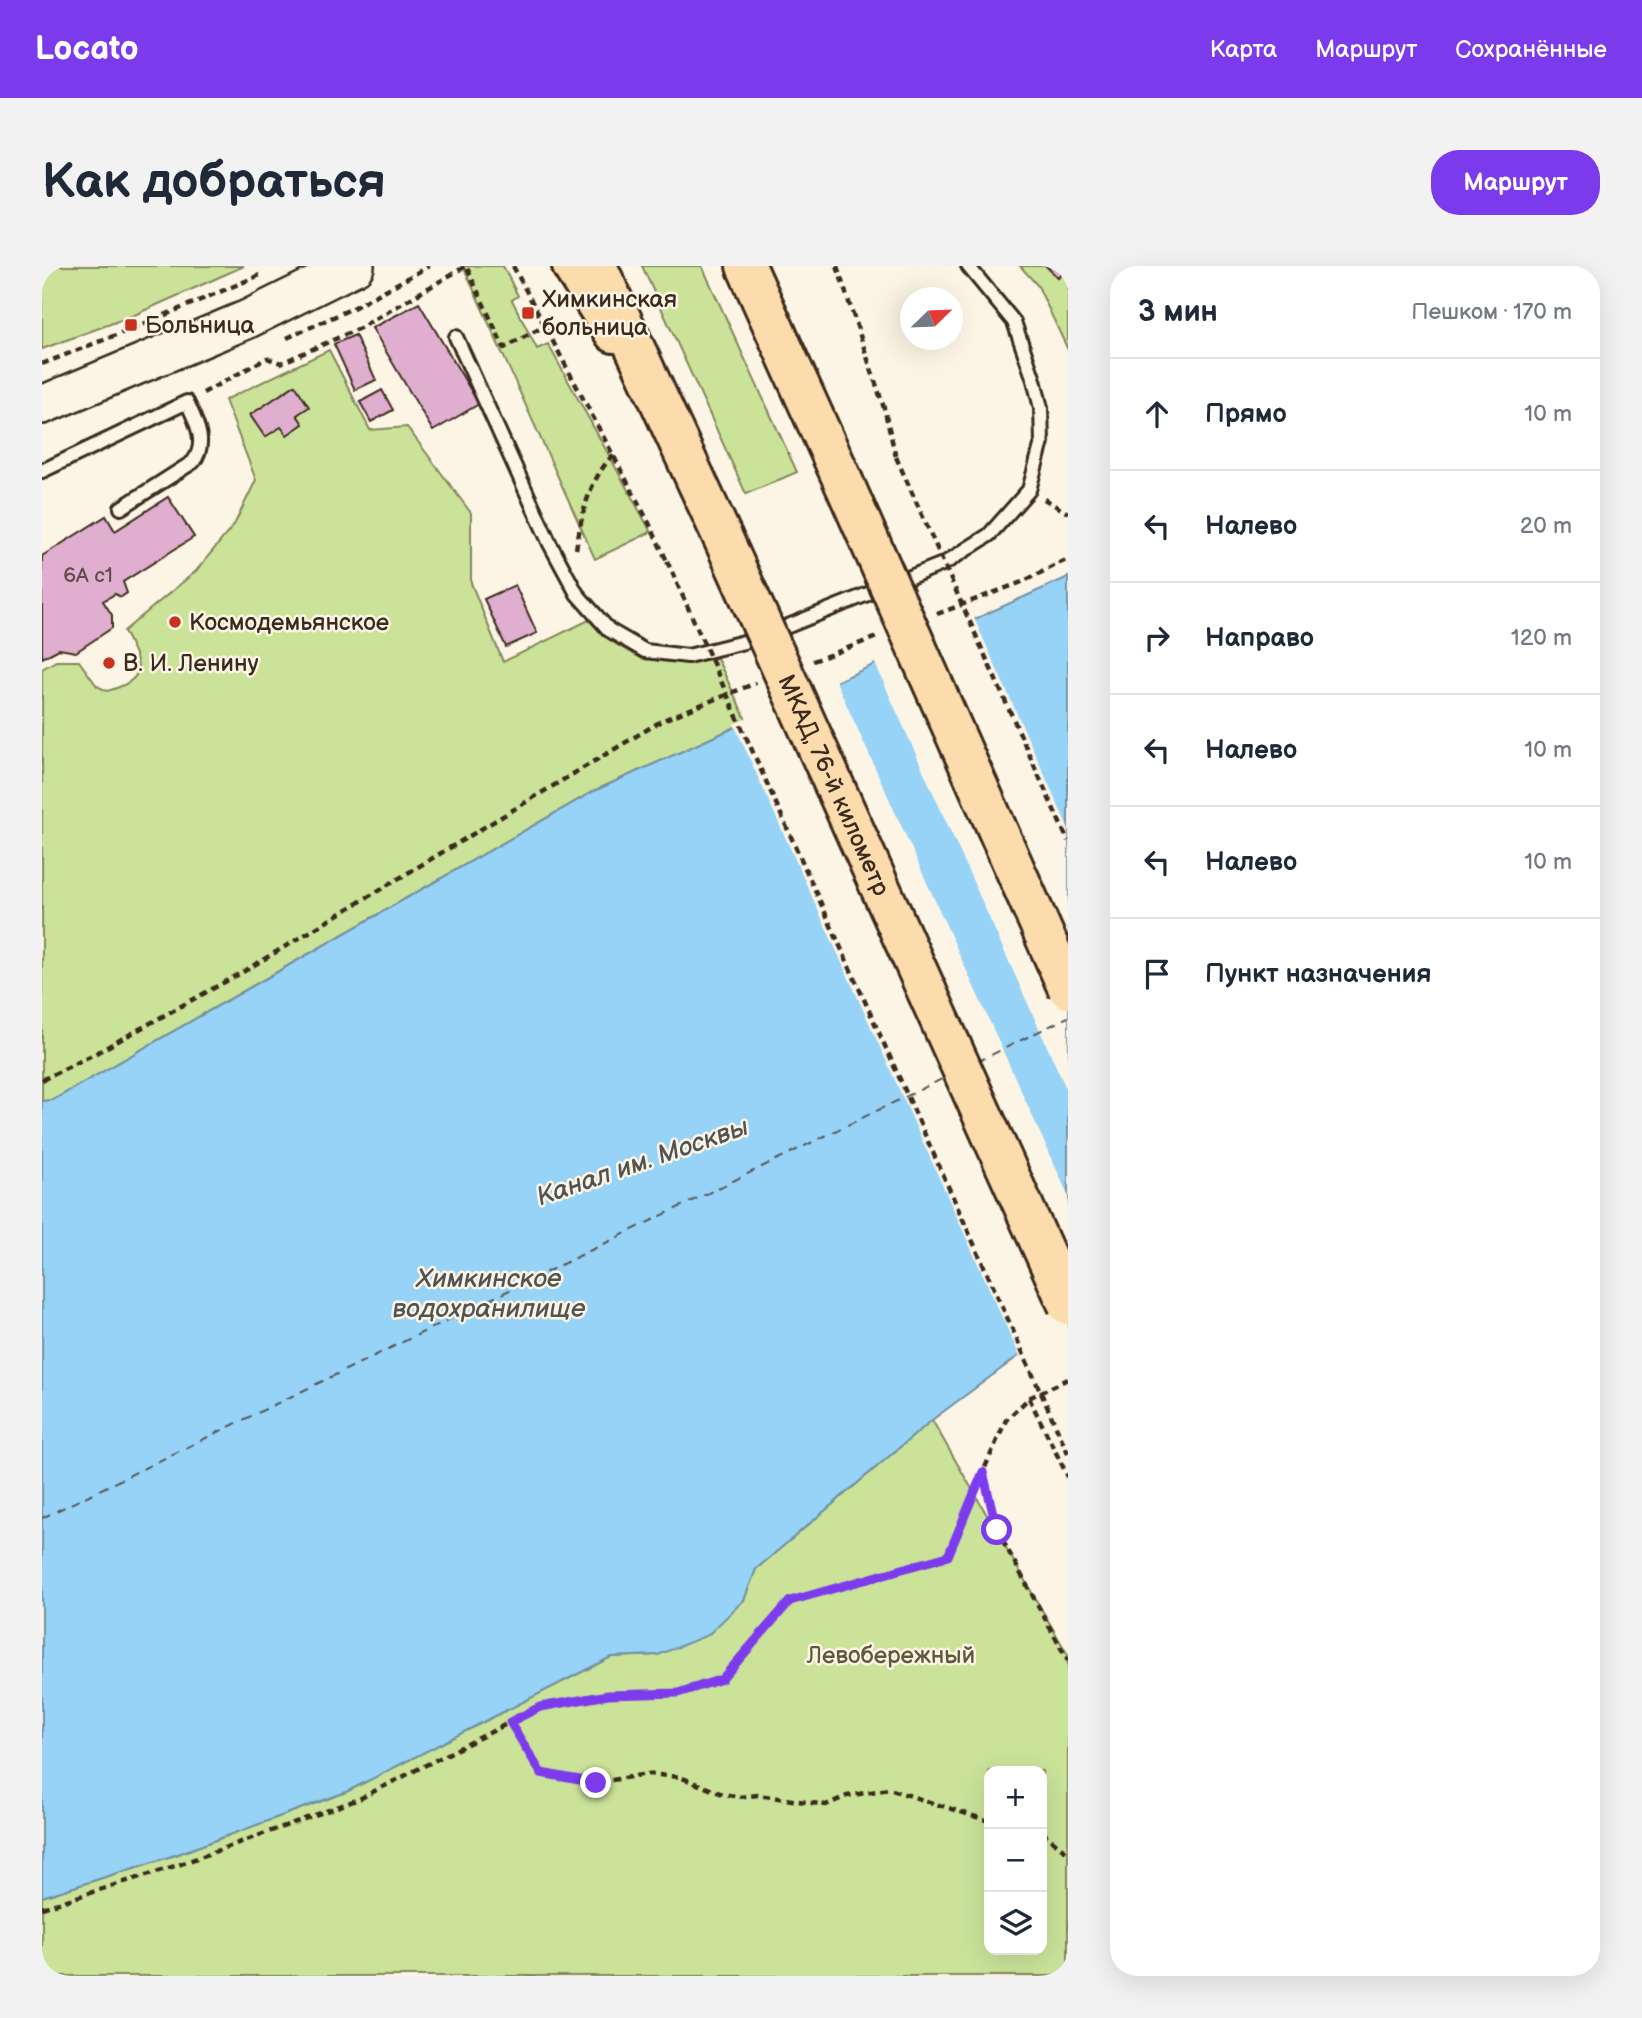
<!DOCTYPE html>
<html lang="ru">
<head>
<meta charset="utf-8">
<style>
	body { margin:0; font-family:"Balsamiq Sans",sans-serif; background:#f2f2f3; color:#1f2937 }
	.controls { position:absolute; right:21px; bottom:21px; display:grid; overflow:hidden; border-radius:14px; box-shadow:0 7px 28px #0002 }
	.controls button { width:63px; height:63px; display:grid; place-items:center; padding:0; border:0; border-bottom:2px solid #e0e1e3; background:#fff; color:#1f2937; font:35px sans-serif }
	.compass { position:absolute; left:858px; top:21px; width:63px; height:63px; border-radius:50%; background:#fff; box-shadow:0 7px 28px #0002; rotate:67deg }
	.stop { position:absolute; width:21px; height:21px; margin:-16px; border:5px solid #7c3aed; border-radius:50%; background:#fff }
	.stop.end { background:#7c3aed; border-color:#fff; box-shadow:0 2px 7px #0008 }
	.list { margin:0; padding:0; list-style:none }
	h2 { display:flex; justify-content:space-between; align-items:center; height:91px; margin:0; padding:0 28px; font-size:30px }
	h2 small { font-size:23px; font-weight:400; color:#747a83 }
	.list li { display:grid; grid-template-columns:46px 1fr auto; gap:21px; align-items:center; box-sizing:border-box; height:112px; padding:0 28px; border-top:2px solid #e0e1e3 }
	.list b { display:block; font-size:26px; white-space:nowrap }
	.list em { font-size:23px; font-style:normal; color:#747a83 }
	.icon { flex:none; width:38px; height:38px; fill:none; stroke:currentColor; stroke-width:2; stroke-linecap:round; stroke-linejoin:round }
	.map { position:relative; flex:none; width:1026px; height:1710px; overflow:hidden; border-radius:28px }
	header { display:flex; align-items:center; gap:42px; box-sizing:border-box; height:98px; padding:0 35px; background:#7c3aed; color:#fff }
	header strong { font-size:33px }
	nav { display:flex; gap:38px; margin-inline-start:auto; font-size:24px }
	.intro { display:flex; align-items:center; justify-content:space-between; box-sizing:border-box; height:168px; padding:0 42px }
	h1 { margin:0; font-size:49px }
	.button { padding:18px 32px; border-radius:28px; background:#7c3aed; color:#fff; font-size:24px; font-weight:700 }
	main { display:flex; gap:42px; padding:0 42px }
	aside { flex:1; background:#fff; border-radius:28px; box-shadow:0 7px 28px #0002 }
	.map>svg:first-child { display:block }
	.green { fill:#cae399; stroke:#82865c; stroke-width:2; fill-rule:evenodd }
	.water { fill:#96d3f7; stroke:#728fa0; stroke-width:2 }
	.pier { fill:#fcf5e5 }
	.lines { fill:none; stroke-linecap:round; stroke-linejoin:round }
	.ferry { stroke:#525454; stroke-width:2; stroke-dasharray:9 7; stroke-linecap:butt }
	.building { fill:#e0afcf; stroke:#3b2a1e; stroke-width:2 }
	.lane-casing { stroke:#3b2a1e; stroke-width:18 }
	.secondary-casing { stroke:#3b2a1e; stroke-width:42 }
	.primary-casing { stroke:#3b2a1e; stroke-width:44 }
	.highway-casing { stroke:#3b2a1e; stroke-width:44 }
	.path { stroke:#3b2a1e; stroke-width:4.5; stroke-dasharray:7 5; stroke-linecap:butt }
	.lane { stroke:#fcf5e5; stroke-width:12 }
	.secondary { stroke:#fcf5e5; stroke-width:37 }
	.primary { stroke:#fcdcac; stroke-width:38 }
	.highway { stroke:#fcdcac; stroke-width:38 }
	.highway-bridge-casing { stroke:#3b2a1e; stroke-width:44; stroke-linecap:butt }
	.path-bridge { stroke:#3b2a1e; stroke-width:4.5; stroke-dasharray:7 5; stroke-linecap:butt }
	.highway-bridge { stroke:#fcdcac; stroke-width:38 }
	.route { stroke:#7c3aed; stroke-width:9 }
	.poi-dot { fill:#c8321e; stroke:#fcf5e5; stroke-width:2.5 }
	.labels { text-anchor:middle; stroke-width:5; stroke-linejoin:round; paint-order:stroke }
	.number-label { font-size:21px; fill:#644b4a }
	.poi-label { font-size:24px; fill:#3b2a1e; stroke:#fcf5e5; text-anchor:start }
	.street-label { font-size:24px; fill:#3b2a1e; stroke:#fcf5e5 }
	.park-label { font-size:24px; fill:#5f583d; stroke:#fcf5e5 }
	.water-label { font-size:26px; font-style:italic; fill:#525454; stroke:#fcf5e5 }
</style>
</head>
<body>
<header>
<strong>Locato</strong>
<nav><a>Карта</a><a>Маршрут</a><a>Сохранённые</a></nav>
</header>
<div class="intro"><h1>Как добраться</h1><a class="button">Маршрут</a></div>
<main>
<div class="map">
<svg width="1026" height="1710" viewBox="0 0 1026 1710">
	<rect width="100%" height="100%" fill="#fcf5e5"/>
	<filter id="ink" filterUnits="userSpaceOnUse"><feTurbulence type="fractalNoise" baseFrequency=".0143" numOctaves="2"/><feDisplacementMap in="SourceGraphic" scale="14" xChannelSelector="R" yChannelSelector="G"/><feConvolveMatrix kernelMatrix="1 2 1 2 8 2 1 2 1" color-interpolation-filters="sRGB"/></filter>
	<g filter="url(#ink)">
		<path class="green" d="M 0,0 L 202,0 L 90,50 L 0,83 Z
			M 421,0 L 461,0 L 476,30 L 470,34 L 495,83 L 506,78 L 609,266 L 553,293 Z
			M 600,0 L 660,0 L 755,206 L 704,228 Z
			M 978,0 L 1026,0 L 1026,84 L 996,20 Z
			M 287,84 L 328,164 L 365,161 L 429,247 L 429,317 L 461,396 L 547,354 C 583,395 623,402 675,392 L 705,456 L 552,525 L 11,834 L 0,835 L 0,403 L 14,395 L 37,395 L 55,420 L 65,425 C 109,413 98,398 82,365 L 154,305 L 192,259 L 214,214 L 183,134 Z
			M 890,1154 L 1026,1389 L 1026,1710 L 0,1710 L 0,1631 L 133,1589 L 304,1526 L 569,1391 L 616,1389 L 702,1334 L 714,1303 ZM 947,1505 L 1000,1505 L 1000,1684 L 947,1684 Z"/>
		<path class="water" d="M 1026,311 L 1026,1063 L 990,1080 L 890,1154 L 714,1303 L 702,1334 L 666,1369 L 616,1389 L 569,1391 L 304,1526 L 133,1589 L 0,1631 L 0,835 L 11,834 L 552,525 Z"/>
		<path class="pier" d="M 931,350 L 1026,561 L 1026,827 L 832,395 Z
			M 793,413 L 1026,929 L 1026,1067 L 992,1083 L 979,1093 L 692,458 Z"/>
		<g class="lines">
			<path class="ferry" d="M 935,796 L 1026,751
				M 0,1252 L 902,812"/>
		</g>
		<path class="building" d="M 1004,0 L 1026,0 L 1026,2 L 1016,12 Z
			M 377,37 L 437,138 L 391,165 L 330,62 Z
			M 313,69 L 334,114 L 313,124 L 292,78 Z
			M 253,119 L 267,141 L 255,149 L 261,158 L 245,169 L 239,161 L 223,171 L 208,149 Z
			M 340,124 L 351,144 L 329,156 L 318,136 Z
			M 126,231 L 152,271 L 81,316 L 85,327 L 79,331 L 73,328 L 61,335 L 70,349 L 70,362 L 34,386 L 17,383 L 0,392 L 0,290 L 64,250 L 73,265 Z
			M 473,319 L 495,367 L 464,381 L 442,333 Z"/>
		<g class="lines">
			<defs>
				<path id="lane" d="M 414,71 L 508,278 L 535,328 L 567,364 L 603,385 L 646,390 L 714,373 L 903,297 L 947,269 L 987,224 L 1000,176 L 999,142 L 992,114 L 972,56 L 926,0
					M 0,205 L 145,136 C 154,156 166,177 151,196 L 79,242"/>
				<path id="secondary" d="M 0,139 L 206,53 L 313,0"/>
				<path id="primary" d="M 530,0 L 572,67"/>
				<path id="highway" d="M 555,0 L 680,270
					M 704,0 L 801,215"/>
			</defs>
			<use href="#lane" class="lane-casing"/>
			<use href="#secondary" class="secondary-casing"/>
			<use href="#primary" class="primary-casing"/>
			<use href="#highway" class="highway-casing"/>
			<path class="path" d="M 471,0 L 607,257 L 625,295
				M 795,0 L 842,142 L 854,191
				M 245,72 L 311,42 L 387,0
				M 0,98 L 92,62 L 218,9
				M 161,127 L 225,92 L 239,97 L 318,62 L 424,0 L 462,82 L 503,60
				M 1002,233 L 1026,247
				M 534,283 C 540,248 546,216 571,189
				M 895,348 L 980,316 L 1026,293
				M 771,395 L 835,371
				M 0,814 L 56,786 L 199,707 L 621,454 L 714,417
				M 1026,1113 L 987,1132 L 964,1154 L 941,1206 L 955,1264 L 1026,1395
				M 987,1132 L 1026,1211
				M 468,1456 L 499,1508 L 553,1517 L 605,1508 L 638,1511 L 678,1527 L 696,1531 L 716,1529 L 784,1539 L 805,1530 L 847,1523 L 947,1555
				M 1000,1566 L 1026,1587
				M 0,1642 L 136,1599 L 317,1533 L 498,1441 L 566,1429 L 637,1427 L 680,1413 L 748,1335 L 906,1290 L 941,1206"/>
			<use href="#lane" class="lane"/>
			<use href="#secondary" class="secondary"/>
			<use href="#primary" class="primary"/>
			<use href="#highway" class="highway"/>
			<defs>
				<g id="highway-bridge">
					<path d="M 801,215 L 1026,723"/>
					<path id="s1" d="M 680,270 L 1026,1039"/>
				</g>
			</defs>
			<use href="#highway-bridge" class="highway-bridge-casing"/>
			<path class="path-bridge" d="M 854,191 L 1026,575
				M 625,295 L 1026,1187"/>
			<use href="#highway-bridge" class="highway-bridge"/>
		</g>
	</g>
	<g class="lines" filter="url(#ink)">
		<path class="route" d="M 554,1517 L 499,1507 L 468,1456 L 498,1441 L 566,1429 L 636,1427 L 680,1413 L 748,1335 L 906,1290 L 941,1206 L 955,1264"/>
	</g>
	<g class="poi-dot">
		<rect x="479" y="40" width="14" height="14" rx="3.5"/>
		<rect x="82" y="52" width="14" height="14" rx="3.5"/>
		<circle cx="133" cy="356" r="7"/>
		<circle cx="67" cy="397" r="7"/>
	</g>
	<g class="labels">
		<g class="number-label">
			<text x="46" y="316">6А с1</text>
		</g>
		<g class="poi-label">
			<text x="500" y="41">Химкинская<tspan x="500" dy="28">больница</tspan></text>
			<text x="103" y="67">Больница</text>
			<text x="147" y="364">Космодемьянское</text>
			<text x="81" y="405">В. И. Ленину</text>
		</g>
		<g class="street-label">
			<text dy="8" stroke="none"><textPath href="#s1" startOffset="273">МКАД, 76-й километр</textPath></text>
		</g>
		<g class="park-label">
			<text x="849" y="1397">Левобережный</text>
		</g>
		<g class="water-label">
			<text transform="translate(600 895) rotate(-19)" y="9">Канал им. Москвы</text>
			<text x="447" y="1021">Химкинское<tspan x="447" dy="30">водохранилище</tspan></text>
		</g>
	</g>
</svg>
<div class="controls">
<button>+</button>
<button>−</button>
<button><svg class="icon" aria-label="layers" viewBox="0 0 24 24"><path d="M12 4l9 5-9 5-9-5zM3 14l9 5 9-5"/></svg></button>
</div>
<svg class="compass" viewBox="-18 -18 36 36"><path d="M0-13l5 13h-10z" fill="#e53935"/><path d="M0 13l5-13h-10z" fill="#747a83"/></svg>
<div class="stop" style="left:955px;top:1264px"></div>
<div class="stop end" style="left:554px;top:1517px"></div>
</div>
<aside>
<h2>3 мин<small>Пешком · 170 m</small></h2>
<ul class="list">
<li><svg class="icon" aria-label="ahead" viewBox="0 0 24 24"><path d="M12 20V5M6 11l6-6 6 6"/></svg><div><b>Прямо</b></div><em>10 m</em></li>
<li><svg class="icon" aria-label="left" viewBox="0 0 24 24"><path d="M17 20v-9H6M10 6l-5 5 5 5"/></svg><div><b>Налево</b></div><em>20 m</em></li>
<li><svg class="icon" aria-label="right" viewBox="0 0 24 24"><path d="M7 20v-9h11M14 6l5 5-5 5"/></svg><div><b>Направо</b></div><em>120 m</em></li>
<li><svg class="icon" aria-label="left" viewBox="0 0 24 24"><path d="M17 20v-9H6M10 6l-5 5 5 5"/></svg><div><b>Налево</b></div><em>10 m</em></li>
<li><svg class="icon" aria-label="left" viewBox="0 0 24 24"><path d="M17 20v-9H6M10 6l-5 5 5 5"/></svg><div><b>Налево</b></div><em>10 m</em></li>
<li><svg class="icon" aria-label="arrive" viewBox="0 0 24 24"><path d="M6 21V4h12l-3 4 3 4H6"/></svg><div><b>Пункт назначения</b></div></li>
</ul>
</aside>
</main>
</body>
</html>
